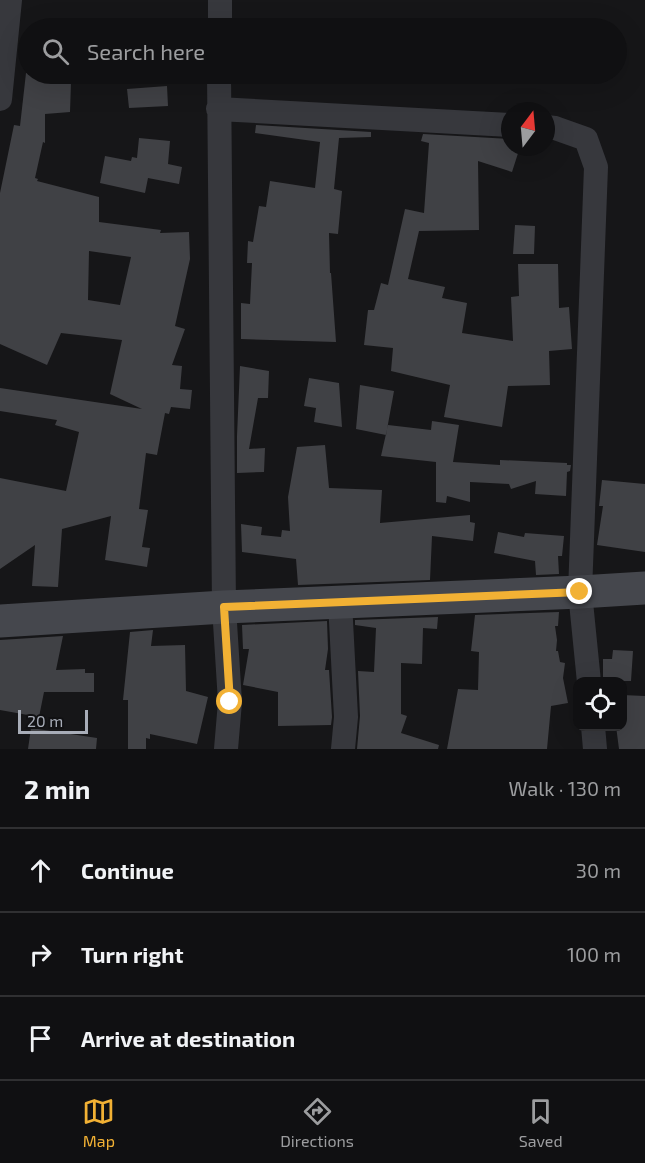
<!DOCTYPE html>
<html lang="en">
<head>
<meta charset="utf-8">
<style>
	body { margin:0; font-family:"Exo 2",sans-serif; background:#19191b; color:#f1f3f6 }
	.controls { position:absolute; right:18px; bottom:18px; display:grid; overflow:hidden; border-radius:12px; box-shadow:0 6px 24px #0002 }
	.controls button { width:54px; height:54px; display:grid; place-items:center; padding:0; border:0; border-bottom:2px solid #303032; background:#101012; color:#f1f3f6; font:30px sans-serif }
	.compass { position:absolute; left:501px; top:102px; width:54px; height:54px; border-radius:50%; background:#101012; box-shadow:0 6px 24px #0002; rotate:16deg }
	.scale { position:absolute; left:18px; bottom:15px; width:70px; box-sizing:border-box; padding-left:6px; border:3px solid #a8adb8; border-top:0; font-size:16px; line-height:21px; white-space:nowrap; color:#a8adb8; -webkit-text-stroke:4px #111113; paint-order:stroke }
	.stop { position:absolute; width:18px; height:18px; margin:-14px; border:4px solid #f2b134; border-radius:50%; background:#fff }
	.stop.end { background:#f2b134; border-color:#fff; box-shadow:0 2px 6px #0008 }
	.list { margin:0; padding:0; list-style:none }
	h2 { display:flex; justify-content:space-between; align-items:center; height:78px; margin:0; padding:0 24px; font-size:26px }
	h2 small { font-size:20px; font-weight:400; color:#9c9d9f }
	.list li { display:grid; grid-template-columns:39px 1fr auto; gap:18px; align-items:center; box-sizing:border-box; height:84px; padding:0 24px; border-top:2px solid #303032 }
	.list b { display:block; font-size:22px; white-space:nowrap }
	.list em { font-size:20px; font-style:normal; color:#9c9d9f }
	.icon { flex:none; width:33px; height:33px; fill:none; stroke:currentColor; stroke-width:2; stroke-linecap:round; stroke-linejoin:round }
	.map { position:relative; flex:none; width:645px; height:749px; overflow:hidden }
	.search { position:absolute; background:#101012; box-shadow:0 6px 24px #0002; left:18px; right:18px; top:18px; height:66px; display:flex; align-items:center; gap:15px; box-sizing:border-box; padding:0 21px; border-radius:33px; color:#9c9d9f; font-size:22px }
	.sheet { height:330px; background:#101012 }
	nav { display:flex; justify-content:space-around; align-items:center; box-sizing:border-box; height:84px; border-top:2px solid #303032; background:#101012; font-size:16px; color:#9c9d9f }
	nav a { display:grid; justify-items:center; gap:3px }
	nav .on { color:#f2b134 }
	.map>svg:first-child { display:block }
	.building { fill:#404145; fill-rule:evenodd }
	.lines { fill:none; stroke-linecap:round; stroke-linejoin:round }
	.street { stroke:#37383d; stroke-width:24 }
	.secondary { stroke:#45474d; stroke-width:33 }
	.route { stroke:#f2b134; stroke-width:8 }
</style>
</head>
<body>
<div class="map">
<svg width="645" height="749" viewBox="0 0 645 749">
	<rect width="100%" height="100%" fill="#161618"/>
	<path class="building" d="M 26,73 L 47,77 L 46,81 L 71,82 L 70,112 L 45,114 L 45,143 L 43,142 L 35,178 L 38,179 L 37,181 L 99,197 L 99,222 L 161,230 L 160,233 L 189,232 L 190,259 L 175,326 L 185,329 L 172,365 L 182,366 L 180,389 L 192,390 L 190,409 L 171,407 L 169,414 L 165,413 L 157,455 L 146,453 L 139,509 L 148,510 L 142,547 L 150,548 L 147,567 L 105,560 L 111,516 L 62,529 L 58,587 L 32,586 L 35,545 L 0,569 L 0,478 L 66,491 L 79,432 L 55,425 L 57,420 L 0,411 L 0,388 L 142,409 L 110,394 L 122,340 L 61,333 L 47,365 L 0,344 L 0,193 L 14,125 L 20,126 ZM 89,251 L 131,257 L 120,305 L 88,300 Z
		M 167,86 L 168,106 L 129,108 L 127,89 Z
		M 256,125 L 371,132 L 371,137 L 339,138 L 334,189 L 342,191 L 338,234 L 329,233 L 330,273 L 331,273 L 336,342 L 241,339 L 241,303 L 250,304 L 252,263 L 247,263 L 248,241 L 253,242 L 259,206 L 266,207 L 270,181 L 315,188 L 320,142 L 255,133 Z
		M 423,134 L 510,139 L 510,147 L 520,147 L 512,172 L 478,161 L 479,230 L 419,231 L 408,279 L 445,287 L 442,298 L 467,303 L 462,333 L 513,341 L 511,297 L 519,296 L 518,264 L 558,264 L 559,308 L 569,307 L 572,349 L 549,351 L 550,385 L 508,386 L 502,427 L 444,417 L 450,385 L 391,371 L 393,348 L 364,345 L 368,310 L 374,310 L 381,283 L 388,285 L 405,209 L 424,213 L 429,143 L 421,141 Z
		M 139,138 L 170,141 L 168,164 L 182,167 L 179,184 L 148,178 L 145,193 L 100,183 L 105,156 L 131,161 L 132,157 L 137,158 Z
		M 515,225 L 535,226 L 534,254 L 513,254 Z
		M 240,366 L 269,371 L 268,398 L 258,398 L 249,449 L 265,448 L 264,472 L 237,473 L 237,436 Z
		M 309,378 L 339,383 L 342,427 L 314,422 L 316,408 L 304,406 Z
		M 360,385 L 394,391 L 386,435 L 356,429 Z
		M 432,421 L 459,425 L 453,462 L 500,465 L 500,460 L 567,463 L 567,465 L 571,465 L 570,471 L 567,472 L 566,496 L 535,494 L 536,481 L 511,489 L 509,484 L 470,482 L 470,502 L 447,496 L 446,503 L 436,502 L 436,462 L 381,456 L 388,425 L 431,430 Z
		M 325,445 L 329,488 L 382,490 L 380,523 L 470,515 L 470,522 L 475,523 L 473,541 L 432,536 L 430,580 L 298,585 L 296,559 L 242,552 L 241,524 L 262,527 L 261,535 L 281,537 L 282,530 L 290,531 L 288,497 L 297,447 Z
		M 602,480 L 645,484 L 645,552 L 597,545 L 603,506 L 599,506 Z
		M 498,532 L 524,537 L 525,533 L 564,536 L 562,556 L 558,556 L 559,574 L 536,575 L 535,561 L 494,553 Z
		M 559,612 L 558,626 L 555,626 L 557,640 L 556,651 L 558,651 L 560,662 L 565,663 L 563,678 L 568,703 L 551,706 L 547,749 L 447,749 L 458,689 L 478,690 L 479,652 L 471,651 L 475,615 Z
		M 438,617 L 437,629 L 423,628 L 422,664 L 401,663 L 401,714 L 407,716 L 401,733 L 439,745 L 438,749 L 357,749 L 360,716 L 358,671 L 374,672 L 376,628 L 355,625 L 355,620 Z
		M 327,621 L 328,649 L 325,670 L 329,670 L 332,717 L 331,725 L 278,726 L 278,692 L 243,685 L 249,649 L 243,649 L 242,625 Z
		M 153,630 L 151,646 L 185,645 L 186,691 L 208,697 L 197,744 L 150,734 L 150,739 L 146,738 L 146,749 L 128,749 L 128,700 L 123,700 L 130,632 Z
		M 63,636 L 56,670 L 85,669 L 85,673 L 94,673 L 94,692 L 44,692 L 39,717 L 0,710 L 0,640 Z
		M 613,650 L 633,651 L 631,681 L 603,681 L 603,659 L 612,659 Z
		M 622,695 L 645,696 L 645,749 L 619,749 L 616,726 L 622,726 Z
		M 31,728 L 97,738 L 96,749 L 28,749 Z"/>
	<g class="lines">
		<path class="street" d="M 220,28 L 220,0
			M 219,74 L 224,607 L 230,702 L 226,749
			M 0,99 L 10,0
			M 218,109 L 510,125
			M 546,127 L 555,128 L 586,139 L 596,167 L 580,592 L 589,682
			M 340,602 L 346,717 L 343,749
			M 593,726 L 595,749"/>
		<path class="secondary" d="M 0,621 L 224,607 L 580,592 L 645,588"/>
	</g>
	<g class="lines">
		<path class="route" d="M 230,702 L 224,607 L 580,592"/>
	</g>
</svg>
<div class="controls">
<button><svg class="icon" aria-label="locate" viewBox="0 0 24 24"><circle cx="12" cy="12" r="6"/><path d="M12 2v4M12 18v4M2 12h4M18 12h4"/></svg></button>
</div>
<svg class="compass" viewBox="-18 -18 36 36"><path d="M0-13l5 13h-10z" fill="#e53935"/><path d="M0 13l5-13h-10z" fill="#9c9d9f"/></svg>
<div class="scale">20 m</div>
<div class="stop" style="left:230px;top:702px"></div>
<div class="stop end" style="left:580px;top:592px"></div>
<div class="search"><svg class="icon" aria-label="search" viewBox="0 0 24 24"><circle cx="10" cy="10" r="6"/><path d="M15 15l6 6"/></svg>Search here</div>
</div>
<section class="sheet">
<h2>2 min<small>Walk · 130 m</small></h2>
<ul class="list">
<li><svg class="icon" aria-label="ahead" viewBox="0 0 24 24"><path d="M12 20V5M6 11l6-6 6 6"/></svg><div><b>Continue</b></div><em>30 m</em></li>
<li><svg class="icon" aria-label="right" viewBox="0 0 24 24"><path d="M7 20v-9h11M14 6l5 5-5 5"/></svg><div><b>Turn right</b></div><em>100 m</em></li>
<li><svg class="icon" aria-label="arrive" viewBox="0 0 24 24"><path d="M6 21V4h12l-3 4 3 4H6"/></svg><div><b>Arrive at destination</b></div></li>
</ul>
</section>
<nav>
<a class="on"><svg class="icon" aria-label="map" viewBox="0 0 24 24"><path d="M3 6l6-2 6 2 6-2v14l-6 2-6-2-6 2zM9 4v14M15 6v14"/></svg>Map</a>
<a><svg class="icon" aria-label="directions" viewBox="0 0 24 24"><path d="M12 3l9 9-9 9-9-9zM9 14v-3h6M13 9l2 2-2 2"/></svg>Directions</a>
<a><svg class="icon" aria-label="saved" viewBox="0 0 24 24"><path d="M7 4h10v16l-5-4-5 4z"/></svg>Saved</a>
</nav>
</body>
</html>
